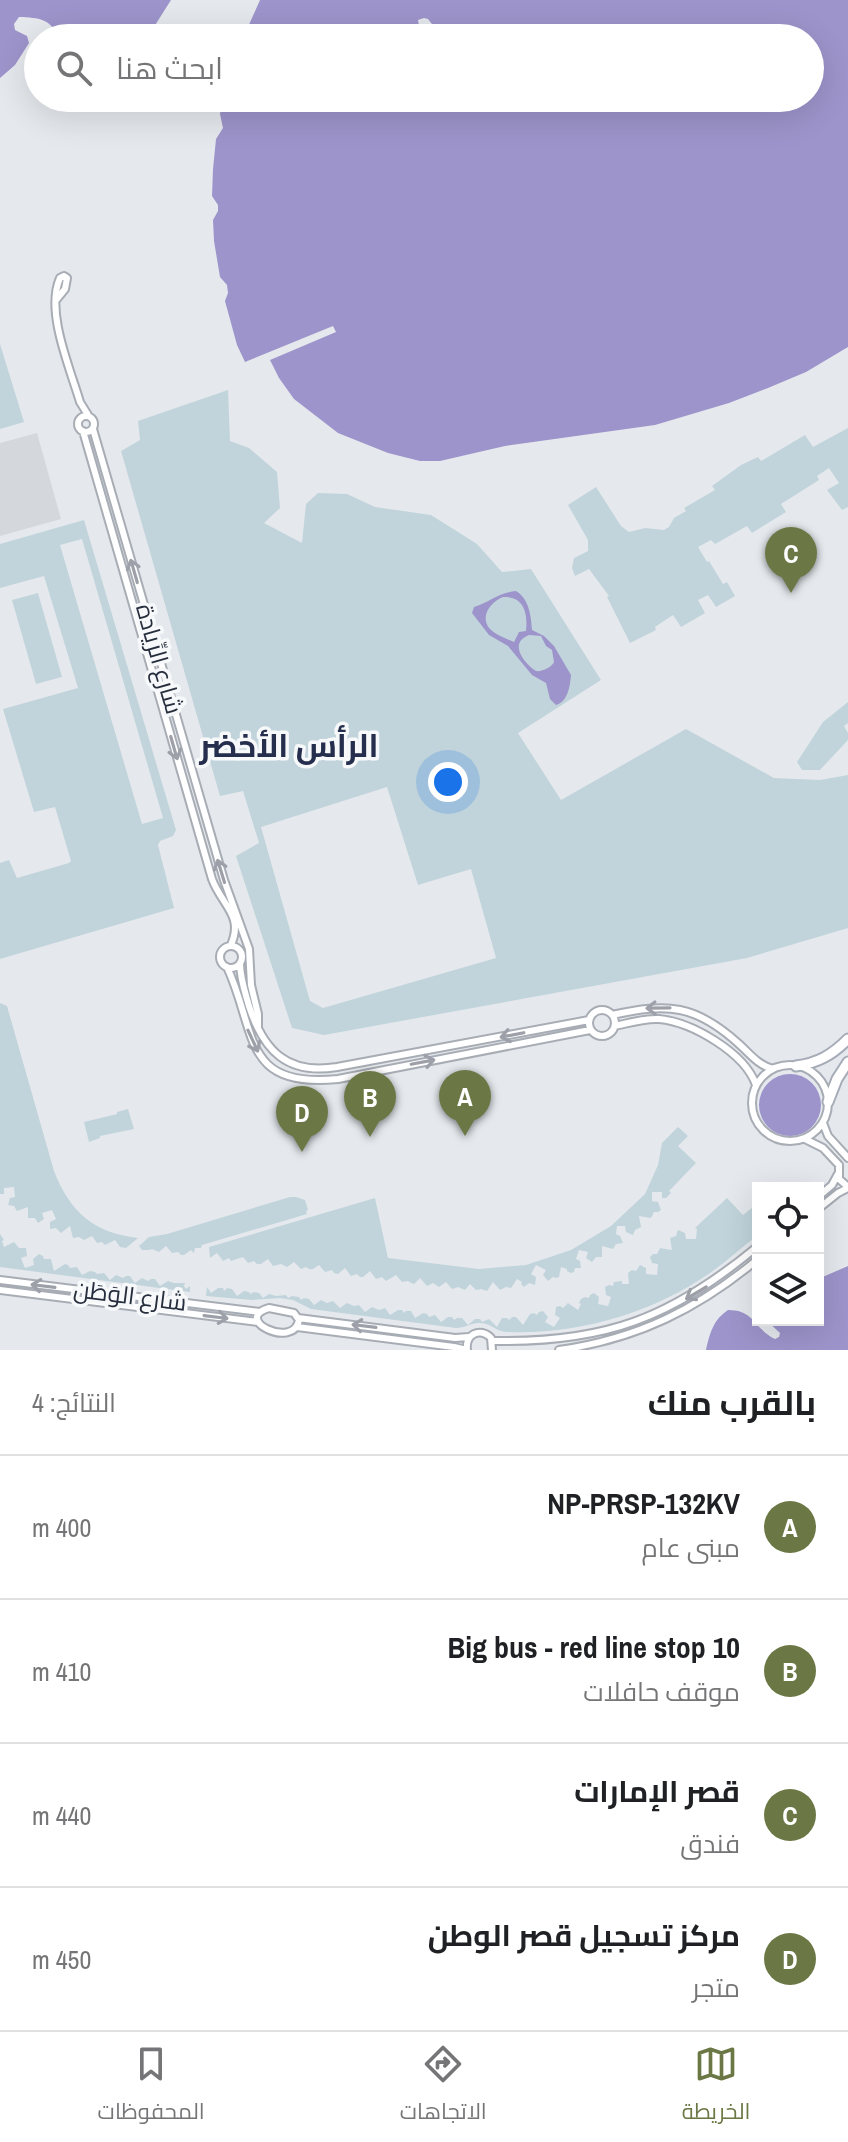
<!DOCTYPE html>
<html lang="ar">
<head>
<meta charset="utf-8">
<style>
	body { margin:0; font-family:"Archivo Narrow",Cairo,sans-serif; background:#f6f6f6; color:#202124; direction:rtl }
	.controls { position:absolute; right:24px; bottom:24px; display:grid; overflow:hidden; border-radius:0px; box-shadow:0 8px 32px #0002 }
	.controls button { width:72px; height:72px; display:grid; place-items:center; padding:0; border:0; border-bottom:2px solid #e0e0e0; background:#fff; color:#202124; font:40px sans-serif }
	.you { position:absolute; left:448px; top:782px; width:28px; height:28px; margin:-20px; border:6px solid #fff; border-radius:50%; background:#1a73e8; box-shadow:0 0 0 12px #1a73e833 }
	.badge { display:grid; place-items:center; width:52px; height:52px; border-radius:50%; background:#6b7845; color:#fff; font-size:26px; font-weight:700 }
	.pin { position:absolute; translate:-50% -66px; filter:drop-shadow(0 2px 4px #0008) }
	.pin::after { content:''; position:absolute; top:42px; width:28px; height:24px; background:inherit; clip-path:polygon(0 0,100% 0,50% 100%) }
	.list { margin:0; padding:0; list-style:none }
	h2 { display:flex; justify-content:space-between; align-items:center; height:104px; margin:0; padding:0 32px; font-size:34px }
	h2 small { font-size:26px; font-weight:400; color:#757577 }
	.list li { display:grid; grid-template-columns:52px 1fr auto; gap:24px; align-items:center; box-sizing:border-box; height:144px; padding:0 32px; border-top:2px solid #e0e0e0 }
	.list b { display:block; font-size:30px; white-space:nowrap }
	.list p { margin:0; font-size:26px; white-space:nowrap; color:#757577 }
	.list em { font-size:26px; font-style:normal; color:#757577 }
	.icon { flex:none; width:44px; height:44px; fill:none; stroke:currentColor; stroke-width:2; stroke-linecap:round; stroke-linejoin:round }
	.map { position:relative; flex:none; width:848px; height:1350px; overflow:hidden; direction:ltr }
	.search { position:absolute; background:#fff; box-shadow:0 8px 32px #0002; left:24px; right:24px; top:24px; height:88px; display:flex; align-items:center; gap:20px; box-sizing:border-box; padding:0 28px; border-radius:44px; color:#757577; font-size:30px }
	.sheet { height:680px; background:#fff }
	nav { display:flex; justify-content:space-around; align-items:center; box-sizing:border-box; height:112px; border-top:2px solid #e0e0e0; background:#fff; font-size:22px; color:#757577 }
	nav a { display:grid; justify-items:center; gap:4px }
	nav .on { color:#6b7845 }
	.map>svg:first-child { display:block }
	.built { fill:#d4d8dc }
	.green { fill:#c1d4db; fill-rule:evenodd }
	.water { fill:#9d94cb; fill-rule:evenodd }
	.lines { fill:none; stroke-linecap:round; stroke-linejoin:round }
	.street-casing { stroke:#a8adb5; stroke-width:10 }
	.secondary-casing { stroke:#a5abb7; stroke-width:13 }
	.street { stroke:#fff; stroke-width:6 }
	.secondary { stroke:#fff; stroke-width:9 }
	.oneway { stroke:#9da0a8 }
	.labels { text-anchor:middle; stroke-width:7; stroke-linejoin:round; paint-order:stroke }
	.street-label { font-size:24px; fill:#262d3d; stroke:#f6f8f9 }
	.district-label { font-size:32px; font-weight:bold; fill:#252f4d; stroke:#f6f8f9 }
</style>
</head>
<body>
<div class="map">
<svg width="848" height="1350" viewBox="0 0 848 1350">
	<rect width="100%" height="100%" fill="#e5e9ed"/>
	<path class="built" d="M 37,433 L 61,519 L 0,536 L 0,443 Z"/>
	<path class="green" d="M 0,344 L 24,422 L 0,429 Z
		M 228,390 L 230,441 L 249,448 L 277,472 L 280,508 L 264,523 L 302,543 L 306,504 L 318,493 L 347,494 L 375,507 L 431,515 L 477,544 L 502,572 L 531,569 L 601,680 L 518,733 L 561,800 L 686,729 L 774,778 L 820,780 L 848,775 L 848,928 L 747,958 L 324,1035 L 292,1028 L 236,856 L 259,843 L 243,791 L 220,796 L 121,451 L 140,440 L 138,421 ZM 387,787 L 418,885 L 471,869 L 496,958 L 323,1008 L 310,1001 L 261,827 Z
		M 848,428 L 848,507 L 842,510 L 827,490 L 839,483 L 829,468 L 817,476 L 819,480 L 781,504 L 786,512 L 752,533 L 747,526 L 715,544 L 711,540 L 698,547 L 707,562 L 709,561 L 723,584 L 727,582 L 735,596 L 716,607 L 708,595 L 698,600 L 705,613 L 681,627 L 673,615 L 655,627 L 656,630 L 630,643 L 607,597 L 609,596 L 589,569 L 575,576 L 572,568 L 574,558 L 588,551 L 588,540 L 568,505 L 596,487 L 621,526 L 629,532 L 645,528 L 664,530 L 669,527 L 674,518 L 686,511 L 684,508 L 715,490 L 712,486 L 741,465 L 758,457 L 761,461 L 805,435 L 813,447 Z
		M 84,520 L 176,830 L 173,836 L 160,841 L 158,845 L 174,908 L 0,959 L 0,863 L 9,860 L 17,878 L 69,863 L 71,861 L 55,807 L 34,812 L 3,709 L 78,688 L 44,576 L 0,588 L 0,544 ZM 82,539 L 163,818 L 142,824 L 60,545 Z
		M 38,593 L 62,677 L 36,684 L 12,600 Z
		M 848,702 L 848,723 L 844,726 L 848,733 L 848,740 L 820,770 L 802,770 L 797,762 L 823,722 Z
		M 0,1003 L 7,1006 L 54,1171 C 70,1212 94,1233 138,1238 L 126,1248 L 120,1247 L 115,1240 L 105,1245 L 102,1242 L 97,1243 L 92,1236 L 84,1240 L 79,1237 L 73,1238 L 70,1226 L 61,1233 L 56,1228 L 50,1229 L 50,1222 L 56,1219 L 52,1210 L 42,1213 L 44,1219 L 38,1223 L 35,1218 L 28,1218 L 28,1207 L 17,1211 L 14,1206 L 8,1205 L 10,1198 L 15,1197 L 14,1187 L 4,1188 L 4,1194 L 0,1194 Z
		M 128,1109 L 134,1129 L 100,1136 L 100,1138 L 89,1142 L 84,1122 L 117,1114 L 117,1112 Z
		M 678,1127 L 688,1136 L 678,1146 L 696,1163 L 669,1191 L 671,1193 L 666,1198 L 662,1198 L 662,1192 L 652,1192 L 652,1201 L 658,1202 L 661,1210 L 658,1212 L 654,1212 L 651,1218 L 639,1216 L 641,1227 L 635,1230 L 633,1235 L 626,1232 L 625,1226 L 617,1226 L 616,1234 L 620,1236 L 623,1243 L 616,1244 L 613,1249 L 602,1246 L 602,1257 L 596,1257 L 592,1262 L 586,1258 L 588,1252 L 579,1250 L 576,1259 L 580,1261 L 581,1268 L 575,1268 L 574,1272 L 571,1273 L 567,1271 L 567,1269 L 561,1267 L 559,1277 L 556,1278 L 553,1277 L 548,1281 L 543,1275 L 546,1270 L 536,1265 L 531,1274 L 536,1277 L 535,1285 L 529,1283 L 524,1287 L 521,1284 L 522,1282 L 517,1279 L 511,1288 L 506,1287 L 500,1290 L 493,1282 L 487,1291 L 481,1289 L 476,1290 L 470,1284 L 465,1290 L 458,1287 L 452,1289 L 446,1282 L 439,1287 L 433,1283 L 427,1286 L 420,1278 L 414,1284 L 411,1283 L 408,1281 L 402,1282 L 396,1275 L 386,1281 L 382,1277 L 376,1279 L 370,1271 L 363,1277 L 360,1277 L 357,1274 L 351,1276 L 345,1268 L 338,1274 L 334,1273 L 332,1270 L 325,1272 L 319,1265 C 314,1268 312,1272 306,1267 L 301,1269 L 294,1262 L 287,1267 L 281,1264 L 273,1266 L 268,1259 L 261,1264 L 257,1264 L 254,1261 L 248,1263 L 243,1257 L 231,1261 L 229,1258 L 223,1261 L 217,1253 L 210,1258 L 209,1247 L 375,1198 L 388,1258 L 479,1269 L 526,1265 L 571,1250 L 611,1226 L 645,1194 L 658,1165 L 662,1143 Z
		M 290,1197 L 296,1197 L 305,1200 L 308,1210 L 306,1211 L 307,1214 L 202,1245 L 201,1248 L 195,1248 L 194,1253 L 191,1250 L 184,1255 L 181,1255 L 178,1252 L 172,1253 L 166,1246 L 159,1252 L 152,1249 L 149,1250 L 142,1250 L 139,1246 L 149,1237 L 167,1234 Z
		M 727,1198 L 743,1215 L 753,1207 L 758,1212 L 758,1235 C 742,1247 727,1261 710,1273 C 653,1313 577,1335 508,1332 C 496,1332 490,1322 479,1323 C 471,1323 465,1328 456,1328 L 311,1309 L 293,1300 L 280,1298 L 252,1300 L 206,1296 L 207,1287 L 211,1293 L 218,1288 L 223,1288 L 224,1291 L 227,1288 L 232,1289 L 237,1296 L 244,1291 L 249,1292 L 250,1294 L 254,1292 L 259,1293 L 263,1298 L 269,1294 L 276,1296 L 286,1295 L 288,1298 L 292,1296 L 299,1297 L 301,1300 L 304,1298 L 309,1299 L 314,1305 L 321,1300 L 327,1303 L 333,1301 L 340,1308 L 347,1303 L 354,1306 L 359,1305 L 365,1312 L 372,1307 L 379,1310 L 385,1308 L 390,1315 L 398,1310 L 402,1310 L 404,1313 L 406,1311 L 411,1311 L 415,1318 L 423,1313 L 427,1314 L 429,1317 L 435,1315 L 441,1322 L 448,1317 L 452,1317 L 454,1320 L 457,1318 L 462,1318 L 468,1325 L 475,1319 L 480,1319 L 482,1322 L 489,1319 L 497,1327 L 502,1318 L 507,1318 L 509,1320 L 512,1317 L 516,1317 L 523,1325 L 530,1314 L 534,1313 L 537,1315 L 539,1312 L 543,1311 L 548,1317 L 545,1322 L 554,1327 L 560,1318 L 555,1315 L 556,1307 L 560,1306 L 563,1308 L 568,1303 L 578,1310 L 581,1304 L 579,1303 L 581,1299 L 585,1297 L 589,1298 L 590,1295 L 594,1293 L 599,1297 L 598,1304 L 608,1306 L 611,1297 L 606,1295 L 605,1287 L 609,1285 L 613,1286 L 614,1282 L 622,1281 L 622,1284 L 629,1284 L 628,1273 L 632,1270 L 636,1271 L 640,1265 L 646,1268 L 646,1274 L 657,1275 L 658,1264 L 652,1263 L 650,1257 L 653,1254 L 657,1254 L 660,1248 L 672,1250 L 670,1238 L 676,1236 L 678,1230 L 685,1233 L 686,1239 L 696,1239 L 697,1229 L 695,1228 Z
		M 0,1234 L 4,1240 L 2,1241 L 4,1247 L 14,1242 L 19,1248 L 26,1248 L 27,1256 L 21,1258 L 25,1268 L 34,1265 L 33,1259 L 39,1254 L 43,1256 L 44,1259 L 51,1259 L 54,1271 L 65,1264 L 68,1265 L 70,1268 L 77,1267 L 82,1275 L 90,1271 L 95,1272 L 97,1274 L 104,1273 L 110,1280 L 116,1275 L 123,1278 L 126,1276 L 130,1276 L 135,1283 L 142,1278 L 148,1281 L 151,1279 L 155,1279 L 160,1286 L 168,1281 L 174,1283 L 185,1283 L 184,1286 L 186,1289 L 190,1286 L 190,1292 L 0,1267 Z"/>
	<path class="water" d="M 0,0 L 171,0 L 147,38 L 60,38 C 49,18 40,18 19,17 L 14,24 L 15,30 L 27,36 L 29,43 L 15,65 L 0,78 Z
		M 260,0 L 848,0 L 848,347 L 806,372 L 768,388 L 729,403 L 655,425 L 505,446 L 440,461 L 420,461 L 388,453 L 338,433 L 294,399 L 279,378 L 270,360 L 336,332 L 333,326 L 245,362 L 237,345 L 225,301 L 228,293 L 227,285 L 220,277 L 214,241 L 213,220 L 218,211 L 218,205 L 212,196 L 213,169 L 216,139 L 223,128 L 220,114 L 223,98 L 810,98 L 810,38 L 443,38 L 428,19 L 424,18 L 418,20 L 419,26 L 429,38 L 243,38 Z
		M 516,591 C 529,599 531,615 532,630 L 544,636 L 554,646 L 571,675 C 570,686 568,702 556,705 L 550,699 L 546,683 L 532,675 L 508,646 L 489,635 L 472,613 L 474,607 C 490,602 497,593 516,591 ZM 503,597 C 524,596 528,613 526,631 L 519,632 L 514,642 C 507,639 496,635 490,629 C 479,616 491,602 503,597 ZM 529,635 L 541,636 L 546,646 L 552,650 L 554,662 C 552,667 542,672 536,671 C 524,663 508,643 529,635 Z
		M759 1105a31 31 0 1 1 62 0a31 31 0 1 1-62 0Z
		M 848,1266 L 848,1350 L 706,1350 C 710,1333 713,1320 728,1310 C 755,1310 753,1328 775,1339 L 779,1337 L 780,1333 L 766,1320 L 818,1320 L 818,1279 Z"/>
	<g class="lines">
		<defs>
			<path id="street" d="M 56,300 L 65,289 L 67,278 L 64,276 L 60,278 C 45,311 70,368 80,402 L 88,415
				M78 424a8 8 0 1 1 16 0a8 8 0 1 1-16 0Z
				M 93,429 L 224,880 L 249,949 L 251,985 L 258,1014 L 258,1027
				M 83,431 L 212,879 C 222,906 244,915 231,945
				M220 957a11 11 0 1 1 22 0a11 11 0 1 1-22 0Z
				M 240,963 C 240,978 245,992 249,1006 C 264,1052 288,1075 337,1067 L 589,1020
				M 227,967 C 257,1031 241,1089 338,1079 L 590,1030
				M589 1023a13 13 0 1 1 26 0a13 13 0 1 1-26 0Z
				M 612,1015 C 668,1003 695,1004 739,1044 C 750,1054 758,1065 773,1069
				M 615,1026 C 629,1023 644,1018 659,1019 C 692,1022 745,1053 756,1085
				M752 1103a38 38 0 1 1 76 0a38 38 0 1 1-76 0Z
				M 823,1123 L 828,1136 L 848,1158
				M 805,1139 L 823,1148 L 839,1165
				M 839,1165 L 839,1179 L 848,1187
				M 818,1197 L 832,1185 L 838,1174
				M 818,1209 L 838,1193 L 848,1188
				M 0,1280 L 260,1312
				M 0,1290 L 258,1322
				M 269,1308 L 294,1313 L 299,1320 C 294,1350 231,1319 269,1308 Z
				M 298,1318 L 455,1338 L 469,1337
				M 297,1327 L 454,1347 L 467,1350
				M 492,1341 C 606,1343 671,1318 758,1246
				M 467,1350 C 465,1334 480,1327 491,1338 L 492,1350
				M 559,1350 C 637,1339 698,1309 758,1259"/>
			<path id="secondary" d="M 796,1066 C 818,1063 832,1055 848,1039
				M 828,1102 L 837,1079 L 848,1062"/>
		</defs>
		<use href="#street" class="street-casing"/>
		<use href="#secondary" class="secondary-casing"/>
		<use href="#street" class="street"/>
		<use href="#secondary" class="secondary"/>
	</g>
	<defs><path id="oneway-shaft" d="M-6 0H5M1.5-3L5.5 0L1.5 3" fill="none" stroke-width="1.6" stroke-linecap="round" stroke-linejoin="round" transform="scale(2)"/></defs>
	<g class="oneway">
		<use href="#oneway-shaft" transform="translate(134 571) rotate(-106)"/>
		<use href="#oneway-shaft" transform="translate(174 748) rotate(74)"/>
		<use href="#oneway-shaft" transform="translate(221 871) rotate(-107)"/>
		<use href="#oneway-shaft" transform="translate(658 1008) rotate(179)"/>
		<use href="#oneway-shaft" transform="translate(512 1035) rotate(169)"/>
		<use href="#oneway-shaft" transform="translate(253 1041) rotate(65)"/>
		<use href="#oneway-shaft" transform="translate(423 1062) rotate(-11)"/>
		<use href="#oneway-shaft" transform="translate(43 1286) rotate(-173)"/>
		<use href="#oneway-shaft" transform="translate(696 1293) rotate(149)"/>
		<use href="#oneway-shaft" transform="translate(216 1317) rotate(7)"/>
		<use href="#oneway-shaft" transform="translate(364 1326) rotate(-173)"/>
	</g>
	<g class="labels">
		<g class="street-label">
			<text transform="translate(159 659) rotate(74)" y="8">شارع الرِّيادة</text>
			<text transform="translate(130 1296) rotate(7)" y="8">شارع الوَطَن</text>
		</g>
		<g class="district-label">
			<text x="289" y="757">الرأس الأخضر</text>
		</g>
	</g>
</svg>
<div class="controls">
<button><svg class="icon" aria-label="locate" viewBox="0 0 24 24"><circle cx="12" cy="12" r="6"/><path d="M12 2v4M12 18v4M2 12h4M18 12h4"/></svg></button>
<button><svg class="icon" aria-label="layers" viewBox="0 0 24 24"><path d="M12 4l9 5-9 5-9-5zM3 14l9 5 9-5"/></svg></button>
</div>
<div class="you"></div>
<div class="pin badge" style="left:465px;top:1136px">A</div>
<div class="pin badge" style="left:370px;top:1137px">B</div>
<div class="pin badge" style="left:791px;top:593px">C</div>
<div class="pin badge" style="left:302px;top:1152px">D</div>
<div class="search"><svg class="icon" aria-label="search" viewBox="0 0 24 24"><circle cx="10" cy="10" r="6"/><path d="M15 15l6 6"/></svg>ابحث هنا</div>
</div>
<section class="sheet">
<h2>بالقرب منك<small>النتائج: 4</small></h2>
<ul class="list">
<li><span class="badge">A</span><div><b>NP-PRSP-132KV</b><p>مبنى عام</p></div><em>400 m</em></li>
<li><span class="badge">B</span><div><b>Big bus - red line stop 10</b><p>موقف حافلات</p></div><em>410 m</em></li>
<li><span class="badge">C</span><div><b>قصر الإمارات</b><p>فندق</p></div><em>440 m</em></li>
<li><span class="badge">D</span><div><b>مركز تسجيل قصر الوطن</b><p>متجر</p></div><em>450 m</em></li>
</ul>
</section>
<nav>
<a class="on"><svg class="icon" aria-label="map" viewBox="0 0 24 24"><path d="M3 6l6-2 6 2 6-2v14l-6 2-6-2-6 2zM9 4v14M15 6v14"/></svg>الخريطة</a>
<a><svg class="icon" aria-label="directions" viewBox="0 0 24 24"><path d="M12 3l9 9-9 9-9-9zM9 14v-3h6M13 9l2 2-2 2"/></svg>الاتجاهات</a>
<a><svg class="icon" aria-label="saved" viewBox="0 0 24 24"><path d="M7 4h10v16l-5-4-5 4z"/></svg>المحفوظات</a>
</nav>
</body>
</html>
